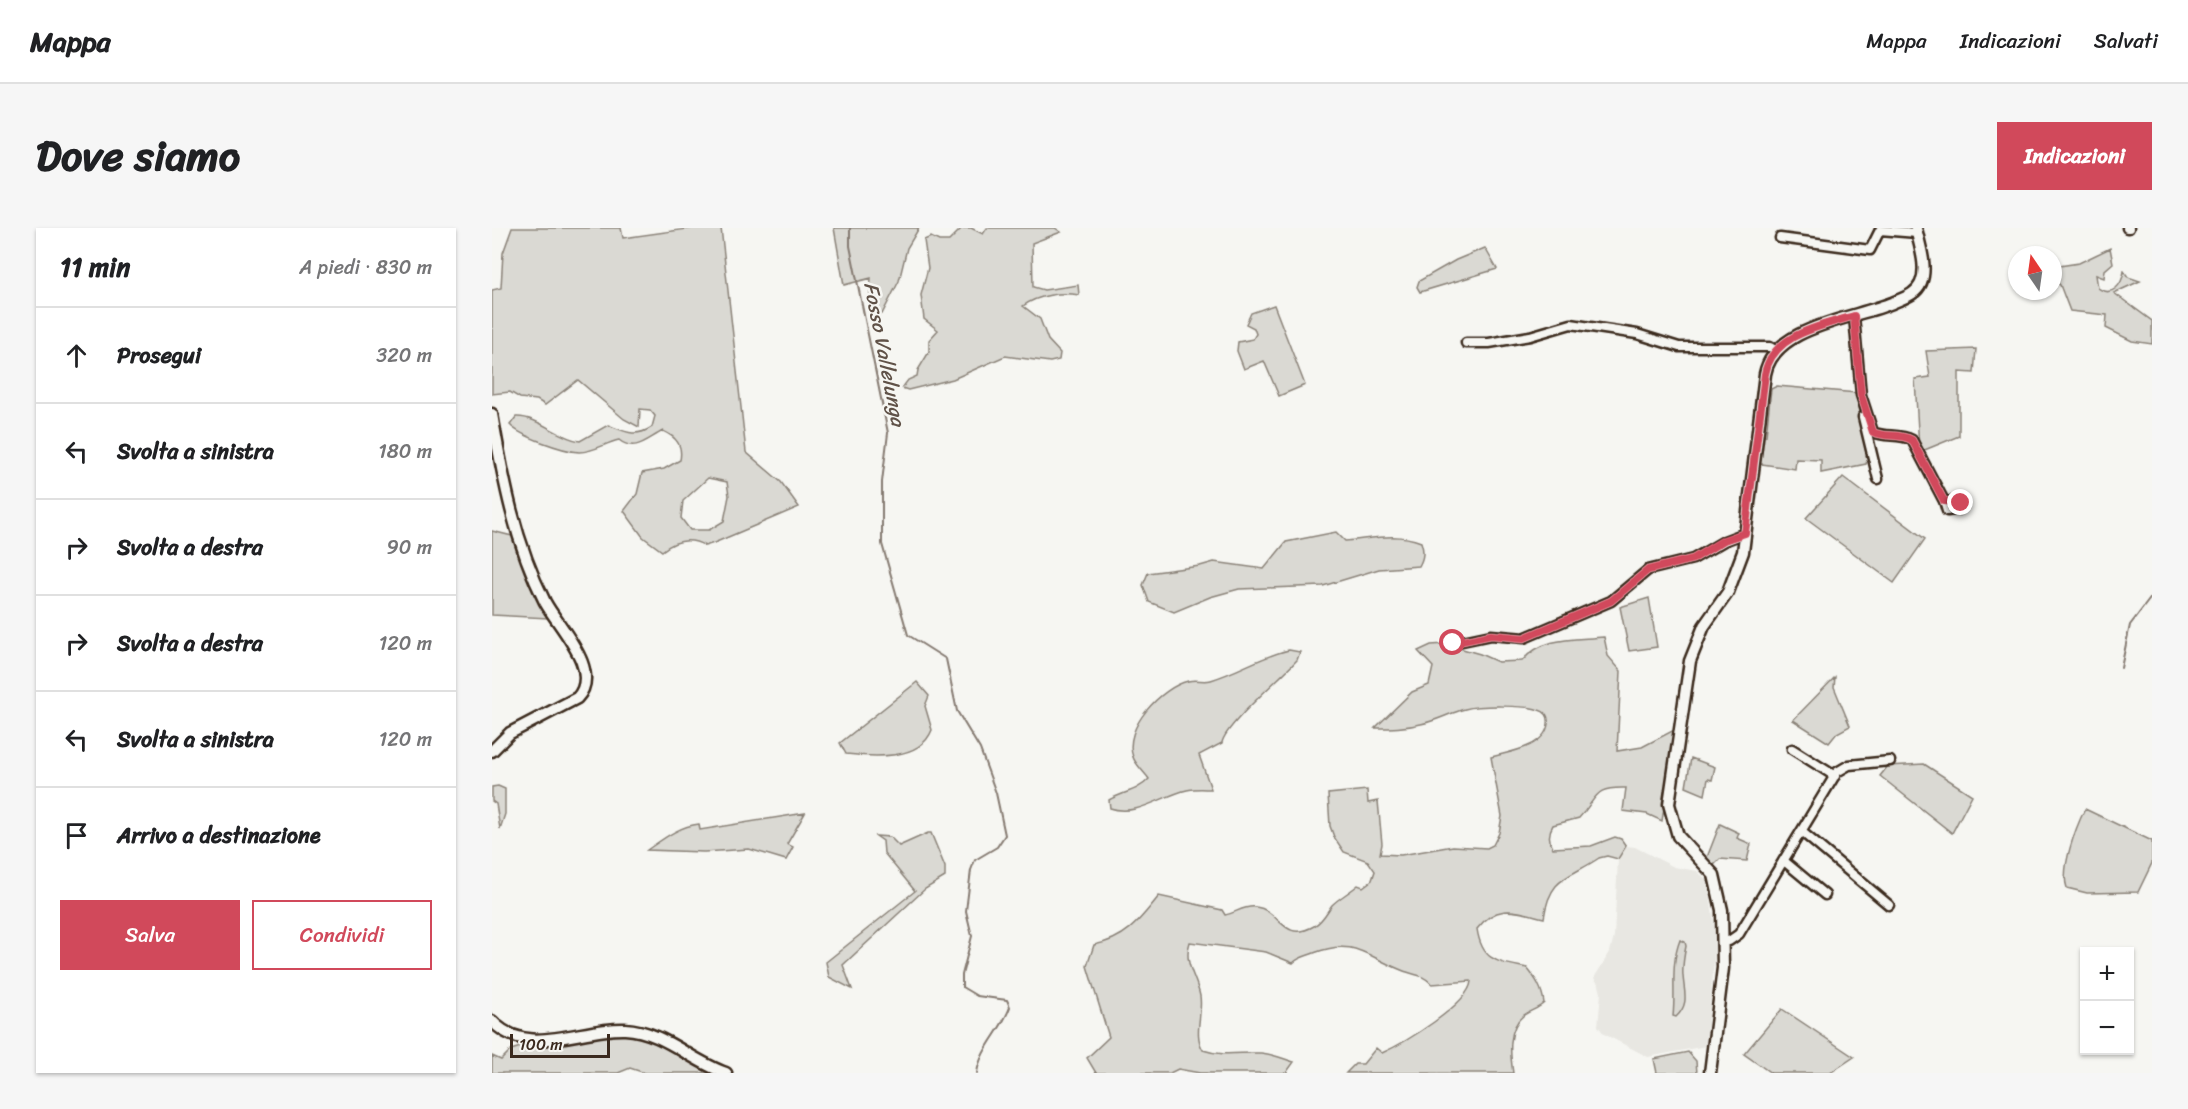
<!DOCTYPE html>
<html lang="it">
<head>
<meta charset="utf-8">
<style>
	body { margin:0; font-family:Sriracha,sans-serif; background:#f6f6f6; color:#202124 }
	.controls { position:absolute; right:18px; bottom:18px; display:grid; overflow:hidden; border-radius:0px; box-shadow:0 2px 4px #0004 }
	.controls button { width:54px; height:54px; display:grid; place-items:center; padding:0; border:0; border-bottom:2px solid #e0e0e0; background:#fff; color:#202124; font:30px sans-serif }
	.compass { position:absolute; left:1516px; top:18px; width:54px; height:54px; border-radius:50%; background:#fff; box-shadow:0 2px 4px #0004; rotate:347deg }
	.scale { position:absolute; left:18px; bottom:15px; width:100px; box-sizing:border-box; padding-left:6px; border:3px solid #3b2a1e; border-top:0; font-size:16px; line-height:21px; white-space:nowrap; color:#3b2a1e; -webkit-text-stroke:4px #f6f6f2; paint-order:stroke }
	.stop { position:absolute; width:18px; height:18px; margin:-14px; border:4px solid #d1495b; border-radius:50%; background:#fff }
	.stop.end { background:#d1495b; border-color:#fff; box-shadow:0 2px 6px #0008 }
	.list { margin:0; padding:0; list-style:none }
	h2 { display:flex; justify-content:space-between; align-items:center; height:78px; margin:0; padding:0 24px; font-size:26px }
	h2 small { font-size:20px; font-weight:400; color:#757577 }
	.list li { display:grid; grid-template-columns:39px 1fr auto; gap:18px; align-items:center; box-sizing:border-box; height:96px; padding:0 24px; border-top:2px solid #e0e0e0 }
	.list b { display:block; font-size:22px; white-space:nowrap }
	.list em { font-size:20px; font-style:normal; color:#757577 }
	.actions { display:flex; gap:12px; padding:18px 24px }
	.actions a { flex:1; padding:14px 0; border:2px solid #d1495b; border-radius:0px; text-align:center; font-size:21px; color:#d1495b }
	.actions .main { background:#d1495b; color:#fff }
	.icon { flex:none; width:33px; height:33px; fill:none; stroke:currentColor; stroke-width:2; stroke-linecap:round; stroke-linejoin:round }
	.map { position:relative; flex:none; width:1660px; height:845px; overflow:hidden; border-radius:0px }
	header { display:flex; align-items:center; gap:36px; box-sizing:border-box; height:84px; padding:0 30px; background:#fff; border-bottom:2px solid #e0e0e0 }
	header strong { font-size:28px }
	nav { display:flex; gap:33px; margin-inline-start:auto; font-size:21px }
	.intro { display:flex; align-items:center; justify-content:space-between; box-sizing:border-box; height:144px; padding:0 36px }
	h1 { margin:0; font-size:42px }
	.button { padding:15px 27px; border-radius:0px; background:#d1495b; color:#fff; font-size:21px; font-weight:700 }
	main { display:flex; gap:36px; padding:0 36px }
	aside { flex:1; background:#fff; border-radius:0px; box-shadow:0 2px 4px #0004 }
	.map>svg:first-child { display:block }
	.built { fill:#e8e7e2 }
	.green { fill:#dad9d3; stroke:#8a8278; stroke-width:1.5; fill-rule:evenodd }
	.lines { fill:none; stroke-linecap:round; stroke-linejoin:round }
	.stream { stroke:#857a71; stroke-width:2 }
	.minor-casing { stroke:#3b2a1e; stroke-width:13 }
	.tertiary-casing { stroke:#3b2a1e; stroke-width:15 }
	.minor { stroke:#f6f6f2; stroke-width:8 }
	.tertiary { stroke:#f6f6f2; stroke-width:10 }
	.route { stroke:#d1495b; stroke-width:8 }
	.labels { text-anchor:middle; stroke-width:5; stroke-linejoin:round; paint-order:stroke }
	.water-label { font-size:20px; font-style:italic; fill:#605248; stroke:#f6f6f2 }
</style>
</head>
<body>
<header>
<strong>Mappa</strong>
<nav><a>Mappa</a><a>Indicazioni</a><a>Salvati</a></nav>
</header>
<div class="intro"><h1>Dove siamo</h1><a class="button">Indicazioni</a></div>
<main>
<aside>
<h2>11 min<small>A piedi · 830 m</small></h2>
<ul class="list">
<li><svg class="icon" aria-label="ahead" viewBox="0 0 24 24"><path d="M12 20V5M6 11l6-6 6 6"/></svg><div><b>Prosegui</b></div><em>320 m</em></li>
<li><svg class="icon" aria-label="left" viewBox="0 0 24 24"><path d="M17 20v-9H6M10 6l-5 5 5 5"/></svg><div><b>Svolta a sinistra</b></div><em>180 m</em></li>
<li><svg class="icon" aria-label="right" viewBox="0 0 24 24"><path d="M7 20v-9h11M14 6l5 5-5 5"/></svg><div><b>Svolta a destra</b></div><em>90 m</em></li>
<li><svg class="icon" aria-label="right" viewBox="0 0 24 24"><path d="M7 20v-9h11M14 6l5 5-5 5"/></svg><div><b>Svolta a destra</b></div><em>120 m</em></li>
<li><svg class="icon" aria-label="left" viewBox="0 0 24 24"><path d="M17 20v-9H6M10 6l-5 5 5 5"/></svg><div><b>Svolta a sinistra</b></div><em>120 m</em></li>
<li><svg class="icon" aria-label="arrive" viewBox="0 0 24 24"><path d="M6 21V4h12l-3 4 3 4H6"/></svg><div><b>Arrivo a destinazione</b></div></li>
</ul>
<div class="actions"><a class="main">Salva</a><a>Condividi</a></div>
</aside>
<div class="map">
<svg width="1660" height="845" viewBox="0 0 1660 845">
	<rect width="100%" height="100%" fill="#f6f6f2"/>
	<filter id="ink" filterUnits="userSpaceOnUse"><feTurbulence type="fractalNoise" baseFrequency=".0167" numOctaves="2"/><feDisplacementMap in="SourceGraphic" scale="12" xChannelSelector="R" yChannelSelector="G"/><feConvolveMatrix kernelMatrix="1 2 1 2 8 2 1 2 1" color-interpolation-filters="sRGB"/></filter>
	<g filter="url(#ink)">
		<path class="built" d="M 1134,618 L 1143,619 L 1182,639 L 1205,643 L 1217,654 L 1224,715 L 1214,818 L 1156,829 L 1112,806 L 1106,798 L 1109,765 L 1107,757 L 1102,750 L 1118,724 L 1122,708 L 1126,631 Z"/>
		<path class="green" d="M 20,0 L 129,0 L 131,10 L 202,0 L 229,0 L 254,224 L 289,254 L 307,279 L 222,315 L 213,318 C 198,309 184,312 170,323 L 151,309 L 132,283 L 145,266 L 150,245 L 172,241 L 188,232 C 191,217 184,209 171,203 C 155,211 143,225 127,212 C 113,215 102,224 87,224 C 71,223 28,208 18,197 L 24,189 C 46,188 66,210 88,213 L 116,197 C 134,204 143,210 160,199 L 163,188 L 158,182 L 148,181 L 147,199 L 132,191 L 86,152 L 53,177 L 45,172 L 28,170 L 18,164 L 0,166 L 0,62 L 9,60 L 11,25 ZM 216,250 L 235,254 L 237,268 L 232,293 L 217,302 L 198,302 L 189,290 L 191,273 Z
			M 342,0 L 427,0 L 415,20 L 407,53 L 390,86 L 384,87 L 377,82 L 379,50 L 352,57 Z
			M 470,0 L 479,0 L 491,6 L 495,0 L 563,0 L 569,4 L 540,15 L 541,59 L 552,62 L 586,57 L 587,67 C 569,64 546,67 531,78 L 548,91 L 556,112 L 568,125 L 567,132 L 558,134 L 513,128 L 461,151 L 416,162 L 410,160 L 416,152 L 425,148 L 426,142 L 437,124 L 437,112 L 446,102 L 432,91 L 429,67 L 436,40 L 432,12 L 439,9 L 447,13 L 457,13 Z
			M 993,20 L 1005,41 L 928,64 L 925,59 L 927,53 L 964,32 Z
			M 1618,20 L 1621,35 L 1613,42 L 1612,50 L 1604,47 L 1606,60 C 1620,70 1630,57 1632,43 L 1636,49 L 1648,53 L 1622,65 L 1660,93 L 1660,116 L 1640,113 L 1614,100 L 1615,87 L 1578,83 L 1568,57 L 1561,52 L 1561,39 L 1587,35 Z
			M 782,77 L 813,157 L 787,168 L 772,133 L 752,141 L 745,123 L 746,114 L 761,111 L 764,106 L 762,100 L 754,96 L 759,85 Z
			M 1484,121 L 1482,145 L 1467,144 L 1467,208 L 1430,223 L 1427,220 L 1423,151 L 1438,149 L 1434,123 Z
			M 1285,158 L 1365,165 L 1375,232 L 1374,236 L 1329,245 L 1329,232 L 1304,231 L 1303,241 L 1270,236 L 1264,239 L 1268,208 L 1274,208 L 1279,161 Z
			M 1351,249 L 1433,311 L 1402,355 L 1314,290 Z
			M 0,303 L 24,309 L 56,390 L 0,387 Z
			M 844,304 L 853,313 C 879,311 904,304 929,314 C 932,323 932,329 927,338 L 887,341 L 831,358 L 747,361 L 718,369 L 682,384 L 657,374 L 651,357 L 656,345 L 708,338 L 722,334 L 772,341 L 794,314 Z
			M 1157,370 L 1165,419 L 1137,423 L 1128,379 Z
			M 1112,409 L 1116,428 L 1129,443 L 1125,523 L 1150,519 L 1184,501 L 1170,593 L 1155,586 L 1131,583 L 1134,560 C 1100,559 1107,569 1087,590 L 1061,597 C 1056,605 1056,612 1061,620 L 1099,618 L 1123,609 L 1129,611 L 1134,618 L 1126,631 L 1115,628 L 1107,630 C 1076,651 1058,648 1052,690 C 1023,683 1005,675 985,701 C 990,734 1006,734 1035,740 C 1044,751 1050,760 1052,775 C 1046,781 1039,782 1032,787 C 1015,800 1018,826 1021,845 L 854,845 L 863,836 L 871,836 L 884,820 L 890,825 C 910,816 978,776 979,753 L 940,756 C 930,745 919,747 907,741 C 873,727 861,710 822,725 C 815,728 807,729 801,735 L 774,724 L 698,714 C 691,735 704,748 708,768 C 711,787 701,806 711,822 C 731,829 749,824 769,825 C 780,826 792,831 802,834 L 794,845 L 708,845 L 686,841 L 678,845 L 604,845 L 595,830 L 617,809 L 595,738 L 602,717 C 634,711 648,692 667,668 L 730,682 L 733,687 C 744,685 753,677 764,679 C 788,682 791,716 822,698 C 831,693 834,685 840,677 C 847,670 858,664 866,657 L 871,659 L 880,652 L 883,643 L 876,633 L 852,624 L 842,609 L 838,598 L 836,566 L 875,562 L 876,575 L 886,573 L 890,616 L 888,626 L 909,627 L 961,618 L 995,620 L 1001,617 L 1007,605 L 1010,588 L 999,529 C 1018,524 1053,519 1056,496 C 1057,489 1054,484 1047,482 C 1034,477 987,477 973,481 C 958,485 944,493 929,496 C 913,500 899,500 883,500 L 920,464 L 937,457 L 941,439 L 926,423 L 939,417 L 953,416 L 988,426 L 1006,434 L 1030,433 C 1051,408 1082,412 1112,409 Z
			M 797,422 L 808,424 L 805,432 C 791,448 732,498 730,515 L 707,527 L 719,561 C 712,561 703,560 695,562 C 669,568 645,589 618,580 L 617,572 C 631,564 646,563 657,551 C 653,545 643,536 641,529 C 630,500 670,459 696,453 C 704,451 712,454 719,452 C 746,444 770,428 797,422 Z
			M 1343,449 L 1342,459 L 1358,498 L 1345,505 L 1337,515 L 1301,492 Z
			M 425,454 L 437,468 L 433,478 L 440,502 C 428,533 381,529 354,526 L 348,515 Z
			M 1199,530 L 1223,539 L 1220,552 L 1216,551 L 1213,567 L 1194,559 Z
			M 1432,536 L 1480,567 L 1460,605 L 1388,548 L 1396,538 Z
			M 6,558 L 13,561 L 13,586 L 8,601 L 4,576 L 0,573 L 0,559 Z
			M 1593,581 L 1660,613 L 1660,635 L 1646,664 L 1595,665 L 1575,660 C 1568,641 1584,599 1593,581 Z
			M 313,585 L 295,616 L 301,619 L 294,632 L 257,621 L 212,624 L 155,622 C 171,611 187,598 207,596 L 208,602 Z
			M 1228,596 L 1247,605 L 1245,610 L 1259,616 L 1255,633 L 1228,631 L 1222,637 L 1214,632 Z
			M 436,605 L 439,605 L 453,639 L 453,649 L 433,661 L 351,737 L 360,761 L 337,749 L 334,734 L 423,663 L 392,625 L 391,613 L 384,608 L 398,609 L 407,618 Z
			M 1188,712 L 1193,714 L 1194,718 C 1192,728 1190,738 1191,748 C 1192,764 1198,776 1184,789 L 1181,788 C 1184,761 1178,738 1188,712 Z
			M 1290,781 L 1362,829 L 1338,845 L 1279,845 L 1252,826 Z
			M 137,804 L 175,817 L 223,845 L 153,845 L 138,840 L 126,845 L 0,845 L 0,828 L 9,832 L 19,822 L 35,817 L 77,809 Z
			M 1196,824 L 1204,833 L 1205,845 L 1165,845 L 1162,831 Z"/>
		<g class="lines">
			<path class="stream" d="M 358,0 L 358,18 L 396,205 L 390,254 L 390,316 L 416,407 L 454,431 L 465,483 L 488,521 L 504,565 L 513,607 L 505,619 L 483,632 L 479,642 L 474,683 L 480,708 L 470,747 L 470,759 L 485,768 L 515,772 L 518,779 C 510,802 488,821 485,845
				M 1629,440 L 1638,397 L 1660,368"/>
			<defs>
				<path id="minor" d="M 1635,0 L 1637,0
					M 1288,10 L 1378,22 L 1388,2 L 1425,5
					M 1362,88 L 1369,167 L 1381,204 C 1393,210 1407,205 1420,212 L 1452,273 L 1466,274 L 1470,278 L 1467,281 L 1455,283 L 1452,273
					M 974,115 L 997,115 L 1038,108 L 1079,96 L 1145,106 L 1187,119 L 1278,119 L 1283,122
					M 1371,189 L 1386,251
					M 961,415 L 999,407 L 1032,410 L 1119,373 L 1156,342 L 1201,331 L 1232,313 L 1253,305
					M 1300,521 L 1343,548
					M 1310,604 L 1397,677
					M 1292,633 L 1333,667
					M 1232,713 L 1237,713 L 1247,706 L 1345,544 L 1357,537 L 1398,533"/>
				<path id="tertiary" d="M 0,186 C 11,251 23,315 53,374 C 67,400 111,443 85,470 L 18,505 L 0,523
					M 0,793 C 35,831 89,799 133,801 C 171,803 199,833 234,845
					M 1218,845 L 1231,740 L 1230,682 L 1222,647 L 1186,608 L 1177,576 L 1198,433 L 1212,398 L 1236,364 L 1251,324 L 1273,146 C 1282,98 1361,91 1400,75 C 1411,70 1424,67 1429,55 C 1436,39 1427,16 1424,0"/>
			</defs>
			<use href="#minor" class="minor-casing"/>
			<use href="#tertiary" class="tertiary-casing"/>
			<use href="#minor" class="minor"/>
			<use href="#tertiary" class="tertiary"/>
		</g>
	</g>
	<g class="lines" filter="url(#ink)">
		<path class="route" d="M 961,415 L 999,407 L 1032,410 L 1119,373 L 1156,342 L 1201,331 L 1232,312 L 1253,305 L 1273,146 C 1280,106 1329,98 1362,88 L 1369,167 L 1381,204 C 1393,210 1407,205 1420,212 L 1452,273 L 1469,275"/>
	</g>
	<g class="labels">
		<g class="water-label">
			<text transform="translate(393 126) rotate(79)" y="7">Fosso Vallelunga</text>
		</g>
	</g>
</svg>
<div class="controls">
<button>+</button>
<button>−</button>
</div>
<svg class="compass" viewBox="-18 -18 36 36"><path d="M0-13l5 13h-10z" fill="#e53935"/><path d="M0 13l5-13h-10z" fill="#757577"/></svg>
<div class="scale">100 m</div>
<div class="stop" style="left:961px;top:415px"></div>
<div class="stop end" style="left:1469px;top:275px"></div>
</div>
</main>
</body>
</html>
